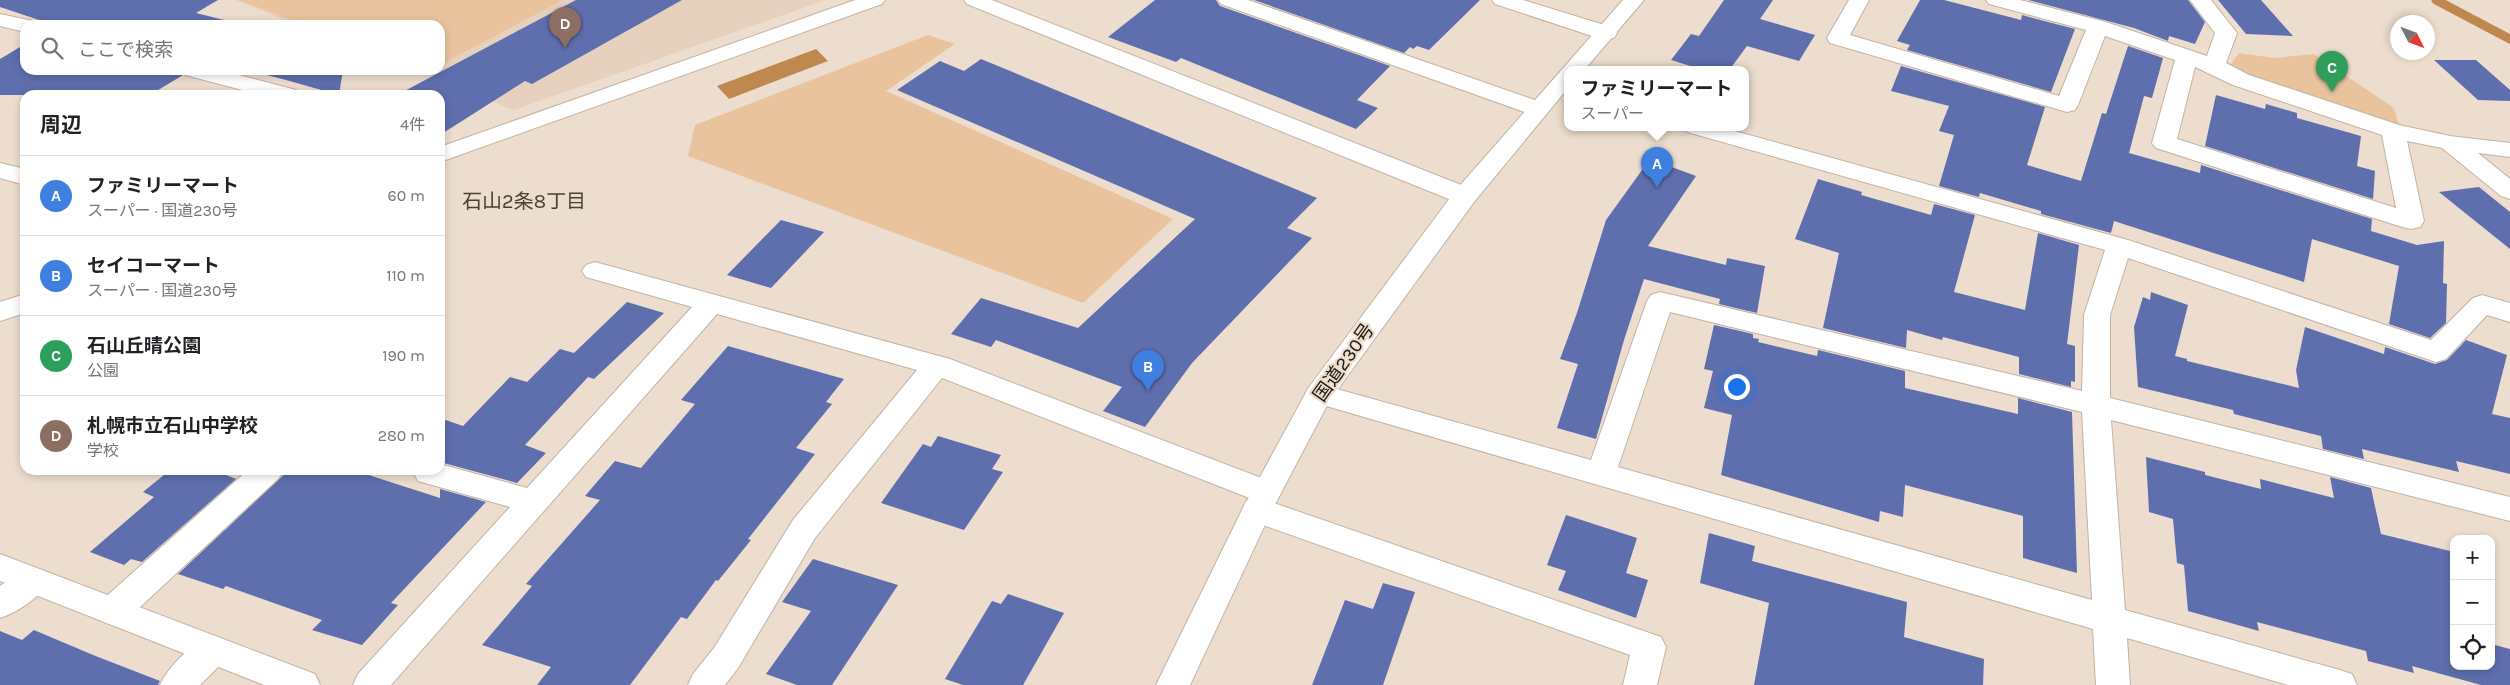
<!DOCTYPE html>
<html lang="ja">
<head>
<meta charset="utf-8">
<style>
	body { margin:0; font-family:Karla,"Noto Sans JP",sans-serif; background:#f2f2f2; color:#202124 }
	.controls { position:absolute; right:15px; bottom:15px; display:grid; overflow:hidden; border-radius:10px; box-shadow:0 2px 8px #0003 }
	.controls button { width:45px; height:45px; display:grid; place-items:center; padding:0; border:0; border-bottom:1px solid #e0e0e0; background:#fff; color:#202124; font:25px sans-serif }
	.compass { position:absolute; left:2390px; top:15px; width:45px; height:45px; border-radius:50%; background:#fff; box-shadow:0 2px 8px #0003; rotate:132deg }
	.you { position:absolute; left:1736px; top:386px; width:18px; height:18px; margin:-12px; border:4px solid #fff; border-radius:50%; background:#1a73e8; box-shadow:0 0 0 8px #1a73e833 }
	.badge { display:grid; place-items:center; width:32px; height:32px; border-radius:50%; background:#0f766e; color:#fff; font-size:16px; font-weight:700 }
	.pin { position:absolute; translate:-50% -41px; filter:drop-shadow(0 1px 2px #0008) }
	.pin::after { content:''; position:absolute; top:26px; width:18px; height:15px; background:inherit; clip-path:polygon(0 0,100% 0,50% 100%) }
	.popup { position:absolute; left:1564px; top:66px; width:185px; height:65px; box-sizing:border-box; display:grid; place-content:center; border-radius:10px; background:#fff; filter:drop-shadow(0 1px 4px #0005); font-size:16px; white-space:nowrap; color:#757577 }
	.popup b { font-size:19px; color:#202124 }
	.popup::after { content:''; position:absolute; left:50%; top:100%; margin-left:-10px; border:10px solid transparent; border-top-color:#fff }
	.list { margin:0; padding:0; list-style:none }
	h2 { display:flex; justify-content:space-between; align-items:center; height:65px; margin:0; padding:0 20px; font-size:21px }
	h2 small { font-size:16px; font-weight:400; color:#757577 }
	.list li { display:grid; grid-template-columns:32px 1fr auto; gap:15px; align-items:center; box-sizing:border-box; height:80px; padding:0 20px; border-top:1px solid #e0e0e0 }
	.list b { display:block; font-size:19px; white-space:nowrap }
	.list p { margin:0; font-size:16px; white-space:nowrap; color:#757577 }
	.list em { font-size:16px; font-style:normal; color:#757577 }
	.icon { flex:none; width:28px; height:28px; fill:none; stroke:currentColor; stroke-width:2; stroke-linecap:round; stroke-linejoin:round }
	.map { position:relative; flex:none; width:2510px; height:685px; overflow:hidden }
	.search { position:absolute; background:#fff; box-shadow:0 2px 8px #0003; left:20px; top:20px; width:425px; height:55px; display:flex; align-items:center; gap:12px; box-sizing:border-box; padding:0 18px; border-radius:15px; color:#757577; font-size:19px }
	.panel { position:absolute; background:#fff; box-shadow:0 2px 8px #0003; left:20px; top:90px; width:425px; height:385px; border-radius:15px }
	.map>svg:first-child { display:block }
	.built { fill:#e6d1be }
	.green { fill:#e9c39e }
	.water { fill:#bf884f }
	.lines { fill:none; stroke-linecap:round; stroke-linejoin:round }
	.stream { stroke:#bf884f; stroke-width:9 }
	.building { fill:#5f6ead }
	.minor-casing { stroke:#c1b3a5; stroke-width:2 }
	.tertiary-casing { stroke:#c1b3a5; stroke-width:2 }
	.trunk-casing { stroke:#c1b3a5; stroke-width:2 }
	.minor { fill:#fff; fill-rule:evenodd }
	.tertiary { fill:#fff; fill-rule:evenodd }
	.trunk { fill:#fff; fill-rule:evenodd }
	.labels { text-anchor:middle; stroke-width:4.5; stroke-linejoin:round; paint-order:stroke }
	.street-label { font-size:19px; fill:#1c1712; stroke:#ecddce }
	.neighbourhood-label { font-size:20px; fill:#4c4035; stroke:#ecddce }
</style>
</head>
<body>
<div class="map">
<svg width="2510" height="685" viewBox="0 0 2510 685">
	<rect width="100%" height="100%" fill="#ecddce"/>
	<path class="built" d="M 235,0 L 826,0 L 514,110 L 413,70 L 440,70 L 440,25 L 298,25 Z"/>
	<path class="green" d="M 239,0 L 563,0 L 440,65 L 440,25 L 305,25 Z
		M 928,35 L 955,44 L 886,91 L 1173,219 L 1083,303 L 688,156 L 695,125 Z
		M 2239,53 L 2275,58 L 2314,54 L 2394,108 L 2399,125 L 2246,76 L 2231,64 Z"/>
	<path class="water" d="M 816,49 L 828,61 L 729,99 L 717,86 Z"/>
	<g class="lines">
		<path class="stream" d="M 2436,0 L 2510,39"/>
	</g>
	<path class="building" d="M 0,0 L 218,0 L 196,13 L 244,25 L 54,25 L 0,7 Z
		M 576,0 L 682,0 L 532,84 L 525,81 L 440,135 L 440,95 L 397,95 Z
		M 1155,0 L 1216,0 L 1220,6 L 1390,66 L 1357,100 L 1378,108 L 1356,129 L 1181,58 L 1176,62 L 1108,37 Z
		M 1254,0 L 1480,0 L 1429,50 L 1417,46 L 1413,49 L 1410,47 L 1404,53 Z
		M 1724,0 L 1773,0 L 1760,19 L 1815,35 L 1799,61 L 1747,46 L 1730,69 L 1700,69 L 1671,60 L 1691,34 L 1699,36 Z
		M 1920,0 L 1944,0 L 2021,20 L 2022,15 L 2075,29 L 2051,92 L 1907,50 L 1910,45 L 1897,41 Z
		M 2028,0 L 2188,0 L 2205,22 L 2195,44 L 2169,36 L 2168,41 L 2134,28 Z
		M 2218,0 L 2261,0 L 2293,36 L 2246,34 Z
		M 25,44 L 25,70 L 180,70 L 183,75 L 150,95 L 0,95 L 0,59 Z
		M 2128,46 L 2163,58 L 2152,98 L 2144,96 L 2129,153 L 2200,173 L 2201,165 L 2372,219 L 2371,231 L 2417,245 L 2444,241 L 2443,283 L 2447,284 L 2446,323 L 2430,338 L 2389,324 L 2399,266 L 2312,239 L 2304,282 L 2114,221 L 2111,233 L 2041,214 L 2041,211 L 1980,193 L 1979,197 L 1939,186 L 1954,135 L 1939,131 L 1949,106 L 1891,91 L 1901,66 L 2045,107 L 2027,165 L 2081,181 L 2102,113 L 2106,114 Z
		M 981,59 L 1317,198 L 1287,228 L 1312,238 L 1192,363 L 1145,427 L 1103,411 L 1122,387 L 996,340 L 991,347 L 951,334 L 981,298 L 1078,328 L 1195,219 L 897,90 L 940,61 L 964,71 Z
		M 2434,60 L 2476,60 L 2510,90 L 2510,101 L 2478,100 Z
		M 247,70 L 343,70 L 339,95 L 286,80 Z
		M 2216,95 L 2265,109 L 2266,104 L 2297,113 L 2297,118 L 2361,136 L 2357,166 L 2375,171 L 2373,199 L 2205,146 Z
		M 1650,159 L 1696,176 L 1648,246 L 1726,265 L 1727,258 L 1765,266 L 1757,313 L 1719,304 L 1720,299 L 1644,279 L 1624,340 L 1596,439 L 1557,428 L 1578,364 L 1560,359 L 1577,313 L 1606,220 Z
		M 1818,179 L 1862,192 L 1861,195 L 1931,215 L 1934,204 L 1975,215 L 1954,292 L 2025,310 L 2038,233 L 2079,245 L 2067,344 L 2075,346 L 2075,382 L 2071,381 L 2071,387 L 2019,374 L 2019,357 L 1943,337 L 1942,340 L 1907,330 L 1906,348 L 1823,328 L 1839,253 L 1795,239 Z
		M 2479,187 L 2510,212 L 2510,249 L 2439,192 Z
		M 781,220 L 824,232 L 771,288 L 727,275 Z
		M 2151,292 L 2188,305 L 2175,356 L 2187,359 L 2187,361 L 2299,388 L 2296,370 L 2305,327 L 2384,354 L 2385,347 L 2435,364 L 2447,360 L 2466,340 L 2507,355 L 2492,414 L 2510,418 L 2510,474 L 2456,461 L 2459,472 L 2362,449 L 2364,459 L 2323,449 L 2321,436 L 2234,414 L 2233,410 L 2138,387 L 2134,327 L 2143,297 L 2150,300 Z
		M 627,302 L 664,313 L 594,379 L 588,377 L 525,445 L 546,453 L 517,483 L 440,462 L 440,418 L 463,426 L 510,377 L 527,382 L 560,349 L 574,353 Z
		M 1714,325 L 1753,334 L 1753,338 L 1759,339 L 1758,342 L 1817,356 L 1818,350 L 1905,371 L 1905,388 L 2018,414 L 2018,398 L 2072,412 L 2077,573 L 2023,558 L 2023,516 L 1905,485 L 1903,517 L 1880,511 L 1879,522 L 1721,475 L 1732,415 L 1704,408 L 1713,371 L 1704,369 Z
		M 728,346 L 844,379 L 826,402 L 832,404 L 796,448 L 815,454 L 748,539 L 751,540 L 718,581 L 716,580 L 687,619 L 681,617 L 630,685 L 537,685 L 551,667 L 482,645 L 532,586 L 526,584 L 600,500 L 585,496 L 615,461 L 641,468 L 695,404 L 681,400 Z
		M 938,436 L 1001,455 L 992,469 L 1003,472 L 964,530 L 881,503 L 923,444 L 931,447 Z
		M 2146,457 L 2205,472 L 2205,475 L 2261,489 L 2260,479 L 2334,498 L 2330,477 L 2371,488 L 2381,534 L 2454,552 L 2454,666 L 2491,666 L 2491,644 L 2510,649 L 2510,685 L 2481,685 L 2412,666 L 2414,673 L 2368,661 L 2366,651 L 2257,622 L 2259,631 L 2188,611 L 2184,565 L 2177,563 L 2173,519 L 2149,512 Z
		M 170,470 L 214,470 L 236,479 L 142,562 L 131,559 L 124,565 L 90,552 L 154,497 L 143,492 Z
		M 289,470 L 353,470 L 440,498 L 440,489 L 486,502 L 391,603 L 398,605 L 362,645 L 312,630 L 322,620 L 226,586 L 223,589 L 178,574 Z
		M 1566,515 L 1637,538 L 1626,573 L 1648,580 L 1636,618 L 1558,590 L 1566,571 L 1547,565 Z
		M 1709,533 L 1755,546 L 1752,561 L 1907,602 L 1904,637 L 1984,659 L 1983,685 L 1754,685 L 1769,603 L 1700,583 Z
		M 813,559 L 898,585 L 832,685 L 797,685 L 766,674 L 811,611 L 782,602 Z
		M 1383,583 L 1415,592 L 1383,685 L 1312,685 L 1345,600 L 1373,609 Z
		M 1008,594 L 1064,613 L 1023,685 L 963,685 L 945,679 L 992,601 L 1001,604 Z
		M 34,630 L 93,655 L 160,681 L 158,685 L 0,685 L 0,631 L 22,640 Z"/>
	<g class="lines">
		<defs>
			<path id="minor" d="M 855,0 L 885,0 L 882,4 L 440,162 L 440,147 Z
				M 964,0 L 992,0 L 1474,190 L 1477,196 L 1474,202 L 1465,204 L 1456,202 L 967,4 Z
				M 1218,0 L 1248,0 L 1546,104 L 1549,109 L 1546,114 L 1538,116 L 1530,114 L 1221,4 Z
				M 1492,0 L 1523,0 L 1614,28 L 1617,33 L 1614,38 L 1606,39 L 1598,38 L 1495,4 Z
				M 1849,0 L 1869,0 L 1850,35 L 2059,96 L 2086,30 L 1989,4 L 1986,0 L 2020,0 L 2106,22 L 2207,56 L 2215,33 L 2190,0 L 2211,0 L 2237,33 L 2226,63 L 2249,75 L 2399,125 L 2450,136 L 2510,143 L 2510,157 L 2478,153 L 2510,179 L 2510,199 L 2501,196 L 2442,148 L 2407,141 L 2424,221 L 2420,227 L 2411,229 L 2402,227 L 2156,148 L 2152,143 L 2175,60 L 2105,36 L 2078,105 L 2075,110 L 2067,112 L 1830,43 L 1827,38 ZM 2195,67 L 2233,85 L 2382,135 L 2396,208 L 2177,139 Z
				M 0,14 L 33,21 L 35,25 L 25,25 L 25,32 L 0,26 Z
				M 182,70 L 219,70 L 296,90 L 299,95 L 262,95 L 185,75 Z
				M 1684,127 L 1720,127 L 2128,240 L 2431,340 L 2473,298 L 2482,295 L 2510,303 L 2510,322 L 2487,315 L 2446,359 L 2436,362 L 2128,258 L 2110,315 L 2110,398 L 2510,497 L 2510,521 L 2111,420 L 2125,610 L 2340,670 L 2352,674 L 2357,685 L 2288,685 L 2127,638 L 2130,685 L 2096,685 L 2093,629 L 1309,401 L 1305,394 L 1309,387 L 1319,384 L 1591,460 L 1647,301 L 1651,295 L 1660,292 L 2082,391 L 2084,315 L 2105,250 L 1687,132 ZM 1670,312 L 2082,412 L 2092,600 L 1618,467 Z
				M 0,163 L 25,169 L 25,185 L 0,178 Z
				M 595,262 L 950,359 L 1277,484 L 1281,492 L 1277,500 L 1271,502 L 1661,637 L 1666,647 L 1657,685 L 1623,685 L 1630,655 L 1246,519 L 1242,510 L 1246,501 L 1252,499 L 942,378 L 815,538 L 738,668 L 725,685 L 688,685 L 693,674 L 714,648 L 793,520 L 917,370 L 717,314 L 391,685 L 353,685 L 358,674 L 510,507 L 418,481 L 414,473 L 416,470 L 440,470 L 440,464 L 527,488 L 692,307 L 586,277 L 582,271 L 586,265 Z
				M 25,294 L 25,313 L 0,321 L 0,302 Z
				M 248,470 L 283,470 L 279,478 L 125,621 L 113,625 L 101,621 L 97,611 L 101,601 Z
				M 33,567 L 44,571 L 49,580 C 41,597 18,612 0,618 L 0,586 L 22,571 Z
				M 213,635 L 225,640 L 230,650 L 225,660 L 200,685 L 160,685 C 169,665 193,643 213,635 Z"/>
			<path id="tertiary" d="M 0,554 L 315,674 L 320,685 L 264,685 L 0,581 Z"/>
			<path id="trunk" d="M 1623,0 L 1644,0 L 1585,69 L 1568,69 L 1568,88 L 1474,202 L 1330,400 L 1272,510 L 1190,685 L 1156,685 L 1242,510 L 1309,387 L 1456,190 Z"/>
		</defs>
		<use href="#minor" class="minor-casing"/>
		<use href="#tertiary" class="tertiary-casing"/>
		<use href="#trunk" class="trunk-casing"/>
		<use href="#minor" class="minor"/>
		<use href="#tertiary" class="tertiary"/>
		<use href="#trunk" class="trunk"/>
	</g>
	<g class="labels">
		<g class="street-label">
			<text transform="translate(1343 362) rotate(-55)" y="7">国道230号</text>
		</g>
		<g class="neighbourhood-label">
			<text x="524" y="208">石山2条8丁目</text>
		</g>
	</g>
</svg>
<div class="controls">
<button>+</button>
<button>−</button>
<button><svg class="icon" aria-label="locate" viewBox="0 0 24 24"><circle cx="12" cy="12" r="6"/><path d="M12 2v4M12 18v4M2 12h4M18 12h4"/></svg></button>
</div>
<svg class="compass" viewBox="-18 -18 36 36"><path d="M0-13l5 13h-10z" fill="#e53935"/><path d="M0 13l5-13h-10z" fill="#757577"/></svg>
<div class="you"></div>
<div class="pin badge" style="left:1657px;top:188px;background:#3f7fe0">A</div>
<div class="popup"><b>ファミリーマート</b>スーパー</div>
<div class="pin badge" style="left:1148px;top:391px;background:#3f7fe0">B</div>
<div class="pin badge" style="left:2332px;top:92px;background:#2e9e5b">C</div>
<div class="pin badge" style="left:565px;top:48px;background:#8d6e63">D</div>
<div class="search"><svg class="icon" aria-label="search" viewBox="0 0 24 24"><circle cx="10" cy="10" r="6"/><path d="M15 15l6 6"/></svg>ここで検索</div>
<section class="panel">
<h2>周辺<small>4件</small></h2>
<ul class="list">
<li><span class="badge" style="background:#3f7fe0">A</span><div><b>ファミリーマート</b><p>スーパー · 国道230号</p></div><em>60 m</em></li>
<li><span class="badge" style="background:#3f7fe0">B</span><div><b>セイコーマート</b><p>スーパー · 国道230号</p></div><em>110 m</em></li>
<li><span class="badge" style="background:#2e9e5b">C</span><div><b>石山丘晴公園</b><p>公園</p></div><em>190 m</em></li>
<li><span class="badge" style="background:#8d6e63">D</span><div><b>札幌市立石山中学校</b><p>学校</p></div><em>280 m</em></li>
</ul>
</section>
</div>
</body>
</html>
